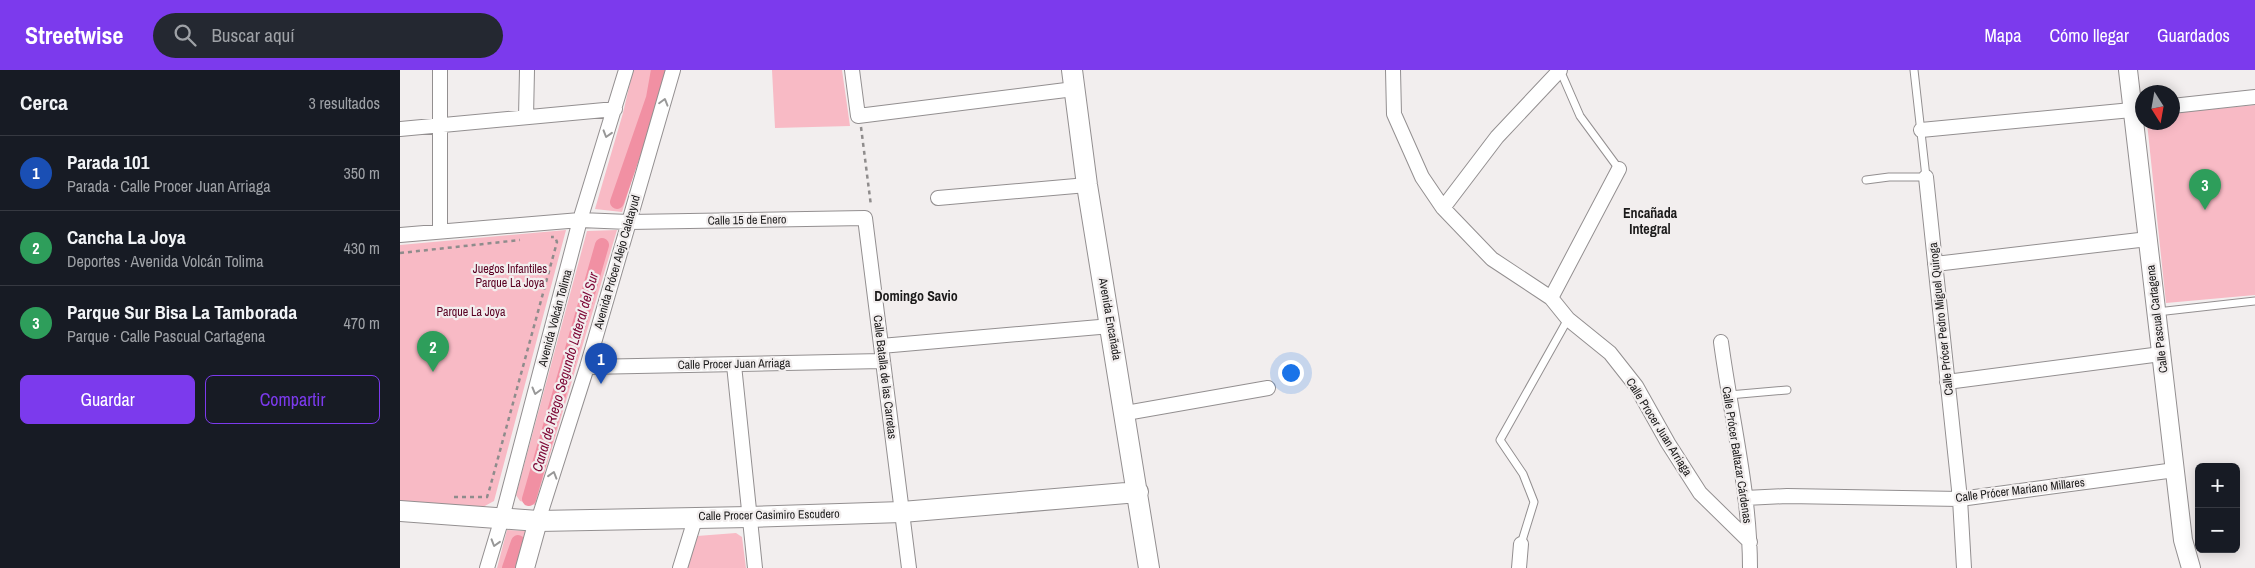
<!DOCTYPE html>
<html lang="es">
<head>
<meta charset="utf-8">
<style>
	body { margin:0; font-family:"Archivo Narrow",sans-serif; background:#242831; color:#f1f3f6 }
	.controls { position:absolute; right:15px; bottom:15px; display:grid; overflow:hidden; border-radius:8px; box-shadow:0 2px 12px #0003 }
	.controls button { width:45px; height:45px; display:grid; place-items:center; padding:0; border:0; border-bottom:1px solid #363941; background:#171b24; color:#f1f3f6; font:25px sans-serif }
	.compass { position:absolute; left:1735px; top:15px; width:45px; height:45px; border-radius:50%; background:#171b24; box-shadow:0 2px 12px #0003; rotate:169deg }
	.you { position:absolute; left:890px; top:302px; width:18px; height:18px; margin:-12px; border:4px solid #fff; border-radius:50%; background:#1a73e8; box-shadow:0 0 0 8px #1a73e833 }
	.badge { display:grid; place-items:center; width:32px; height:32px; border-radius:50%; background:#7c3aed; color:#fff; font-size:16px; font-weight:700 }
	.pin { position:absolute; translate:-50% -41px; filter:drop-shadow(0 1px 2px #0008) }
	.pin::after { content:''; position:absolute; top:26px; width:18px; height:15px; background:inherit; clip-path:polygon(0 0,100% 0,50% 100%) }
	.list { margin:0; padding:0; list-style:none }
	h2 { display:flex; justify-content:space-between; align-items:center; height:65px; margin:0; padding:0 20px; font-size:21px }
	h2 small { font-size:16px; font-weight:400; color:#9ea1a6 }
	.list li { display:grid; grid-template-columns:32px 1fr auto; gap:15px; align-items:center; box-sizing:border-box; height:75px; padding:0 20px; border-top:1px solid #363941 }
	.list b { display:block; font-size:19px; white-space:nowrap }
	.list p { margin:0; font-size:16px; white-space:nowrap; color:#9ea1a6 }
	.list em { font-size:16px; font-style:normal; color:#9ea1a6 }
	.actions { display:flex; gap:10px; padding:15px 20px }
	.actions a { flex:1; padding:11px 0; border:1px solid #7c3aed; border-radius:8px; text-align:center; font-size:18px; color:#7c3aed }
	.actions .main { background:#7c3aed; color:#fff }
	.icon { flex:none; width:28px; height:28px; fill:none; stroke:currentColor; stroke-width:2; stroke-linecap:round; stroke-linejoin:round }
	.map { position:relative; flex:none; width:1855px; height:498px; overflow:hidden }
	header { display:flex; align-items:center; gap:30px; box-sizing:border-box; height:70px; padding:0 25px; background:#7c3aed; color:#fff }
	header strong { font-size:24px }
	nav { display:flex; gap:28px; margin-inline-start:auto; font-size:18px }
	.search { width:350px; height:45px; background:#242831; display:flex; align-items:center; gap:12px; box-sizing:border-box; padding:0 18px; border-radius:28px; color:#9ea1a6; font-size:19px }
	main { display:flex }
	aside { flex:1; background:#171b24 }
	.map>svg:first-child { display:block }
	.green { fill:#f8bac5 }
	.lines { fill:none; stroke-linecap:round; stroke-linejoin:round }
	.canal { stroke:#f190a3; stroke-width:14 }
	.service-casing { stroke:#938f90; stroke-width:9 }
	.minor-casing { stroke:#938f90; stroke-width:16 }
	.tertiary-casing { stroke:#938f90; stroke-width:20 }
	.secondary-casing { stroke:#938f90; stroke-width:22 }
	.path { stroke:#8f8c8c; stroke-width:2.5; stroke-dasharray:4 4; stroke-linecap:butt }
	.service { stroke:#fff; stroke-width:7 }
	.minor { stroke:#fff; stroke-width:14 }
	.tertiary { stroke:#fff; stroke-width:18 }
	.secondary { stroke:#fff; stroke-width:20 }
	.oneway { stroke:#989898 }
	.labels { text-anchor:middle; stroke-width:4.5; stroke-linejoin:round; paint-order:stroke }
	.street-label { font-size:12px; fill:#1b1a1a; stroke:#f2eeee }
	.park-label { font-size:12px; fill:#590022; stroke:#f2eeee }
	.neighbourhood-label { font-size:14px; font-weight:bold; fill:#1b1a1a; stroke:#f2eeee }
	.water-label { font-size:14px; font-style:italic; fill:#7c0433; stroke:#f2eeee }
</style>
</head>
<body>
<header>
<strong>Streetwise</strong>
<div class="search"><svg class="icon" aria-label="search" viewBox="0 0 24 24"><circle cx="10" cy="10" r="6"/><path d="M15 15l6 6"/></svg>Buscar aquí</div>
<nav><a>Mapa</a><a>Cómo llegar</a><a>Guardados</a></nav>
</header>
<main>
<aside>
<h2>Cerca<small>3 resultados</small></h2>
<ul class="list">
<li><span class="badge" style="background:#1a4fb4">1</span><div><b>Parada 101</b><p>Parada · Calle Procer Juan Arriaga</p></div><em>350 m</em></li>
<li><span class="badge" style="background:#2e9e5b">2</span><div><b>Cancha La Joya</b><p>Deportes · Avenida Volcán Tolima</p></div><em>430 m</em></li>
<li><span class="badge" style="background:#2e9e5b">3</span><div><b>Parque Sur Bisa La Tamborada</b><p>Parque · Calle Pascual Cartagena</p></div><em>470 m</em></li>
</ul>
<div class="actions"><a class="main">Guardar</a><a>Compartir</a></div>
</aside>
<div class="map">
<svg width="1855" height="498" viewBox="0 0 1855 498">
	<rect width="100%" height="100%" fill="#f2eeee"/>
	<path class="green" d="M 233,0 L 266,0 L 222,142 L 195,139 L 223,43 Z
		M 372,0 L 442,0 L 450,56 L 375,58 Z
		M 1855,35 L 1855,225 L 1766,233 L 1747,53 L 1772,52 L 1773,43 Z
		M 166,160 L 94,431 L 83,437 L 0,432 L 0,175 Z
		M 217,160 L 135,435 L 120,431 L 116,425 L 187,161 Z
		M 107,460 L 126,461 L 116,498 L 97,498 Z
		M 336,463 L 342,467 L 346,498 L 285,498 L 297,466 Z"/>
	<g class="lines">
		<path class="canal" d="M 217,132 L 253,28 L 258,0
			M 129,429 L 202,175
			M 109,498 L 118,472"/>
		<defs>
			<path id="service" d="M 1160,0 L 1180,46 L 1219,99
				M 1466,110 L 1489,107 L 1526,107 L 1514,0
				M 1757,242 L 1855,231
				M 1329,325 L 1387,320
				M 1121,474 L 1134,432 L 1123,404 L 1100,370 L 1168,249"/>
			<path id="minor" d="M 452,0 L 458,46 L 674,19
				M 993,0 L 994,44 L 1022,107 L 1043,138 L 1092,189 L 1151,228 L 1168,249 L 1210,283 L 1236,316 L 1268,373 L 1300,423 L 1350,472
				M 1772,36 L 1855,27
				M 126,47 L 127,0
				M 0,59 L 215,39
				M 1521,60 L 1742,39
				M 1526,107 L 1560,429 L 1564,498
				M 538,128 L 687,115
				M 1043,138 L 1097,67 L 1160,0
				M 40,161 L 40,0
				M 0,165 L 180,150 L 229,152 L 465,148 L 509,498
				M 1535,194 L 1748,169
				M 1151,228 L 1219,99
				M 1321,272 C 1331,347 1350,422 1350,498
				M 481,276 L 711,256
				M 334,295 L 355,498
				M 187,297 L 482,291
				M 1547,312 L 1761,284
				M 726,343 L 868,318
				M 1345,428 L 1387,426 L 1560,429 L 1775,400
				M 138,451 L 187,297 L 273,0
				M 87,498 L 102,448 L 180,150 L 226,0
				M 280,498 L 296,446
				M 1119,498 L 1121,474"/>
			<path id="tertiary" d="M 1728,0 L 1783,470 L 1791,498
				M 125,498 L 138,451"/>
			<path id="secondary" d="M 672,0 L 687,115 L 749,498
				M 0,441 L 138,451 L 349,447 L 502,442 L 738,422"/>
		</defs>
		<use href="#service" class="service-casing"/>
		<use href="#minor" class="minor-casing"/>
		<use href="#tertiary" class="tertiary-casing"/>
		<use href="#secondary" class="secondary-casing"/>
		<path class="path" d="M 461,57 L 471,136
			M 0,183 L 120,170
			M 54,427 L 87,427 L 89,421 L 157,172 L 155,167 L 151,167"/>
		<use href="#service" class="service"/>
		<use href="#minor" class="minor"/>
		<use href="#tertiary" class="tertiary"/>
		<use href="#secondary" class="secondary"/>
	</g>
	<defs><path id="oneway-chevron" d="M-2-3.5L2.5 0L-2 3.5" fill="none" stroke-width="1.6" stroke-linecap="round" stroke-linejoin="round" transform="scale(1.25)"/></defs>
	<g class="oneway">
		<use href="#oneway-chevron" transform="translate(264 32) rotate(-74)"/>
		<use href="#oneway-chevron" transform="translate(207 64) rotate(107)"/>
		<use href="#oneway-chevron" transform="translate(136 321) rotate(105)"/>
		<use href="#oneway-chevron" transform="translate(153 405) rotate(-73)"/>
		<use href="#oneway-chevron" transform="translate(95 473) rotate(107)"/>
	</g>
	<g class="labels">
		<g class="street-label">
			<text transform="translate(347 150) rotate(-1)" y="4">Calle 15 de Enero</text>
			<text transform="translate(217 192) rotate(-74)" y="4">Avenida Prócer Alejo Calatayud</text>
			<text transform="translate(155 248) rotate(-75)" y="4">Avenida Volcán Tolima</text>
			<text transform="translate(710 249) rotate(80)" y="4">Avenida Encañada</text>
			<text transform="translate(1541 249) rotate(-96)" y="4">Calle Prócer Pedro Miguel Quiroga</text>
			<text transform="translate(1757 249) rotate(-97)" y="4">Calle Pascual Cartagena</text>
			<text transform="translate(334 294) rotate(-1)" y="4">Calle Procer Juan Arriaga</text>
			<text transform="translate(485 307) rotate(83)" y="4">Calle Batalla de las Carretas</text>
			<text transform="translate(1259 357) rotate(58)" y="4">Calle Procer Juan Arriaga</text>
			<text transform="translate(1337 385) rotate(81)" y="4">Calle Prócer Baltazar Cárdenas</text>
			<text transform="translate(1620 420) rotate(-7)" y="4">Calle Prócer Mariano Millares</text>
			<text transform="translate(369 445) rotate(-1)" y="4">Calle Procer Casimiro Escudero</text>
		</g>
		<g class="park-label">
			<text x="110" y="203">Juegos Infantiles<tspan x="110" dy="14">Parque La Joya</tspan></text>
			<text x="71" y="246">Parque La Joya</text>
		</g>
		<g class="neighbourhood-label">
			<text x="1250" y="148">Encañada<tspan x="1250" dy="16">Integral</tspan></text>
			<text x="516" y="231">Domingo Savio</text>
		</g>
		<g class="water-label">
			<text transform="translate(165 302) rotate(-74)" y="5">Canal de Riego Segundo Lateral del Sur</text>
		</g>
	</g>
</svg>
<div class="controls">
<button>+</button>
<button>−</button>
</div>
<svg class="compass" viewBox="-18 -18 36 36"><path d="M0-13l5 13h-10z" fill="#e53935"/><path d="M0 13l5-13h-10z" fill="#9ea1a6"/></svg>
<div class="you"></div>
<div class="pin badge" style="left:201px;top:314px;background:#1a4fb4">1</div>
<div class="pin badge" style="left:33px;top:302px;background:#2e9e5b">2</div>
<div class="pin badge" style="left:1805px;top:140px;background:#2e9e5b">3</div>
</div>
</main>
</body>
</html>
